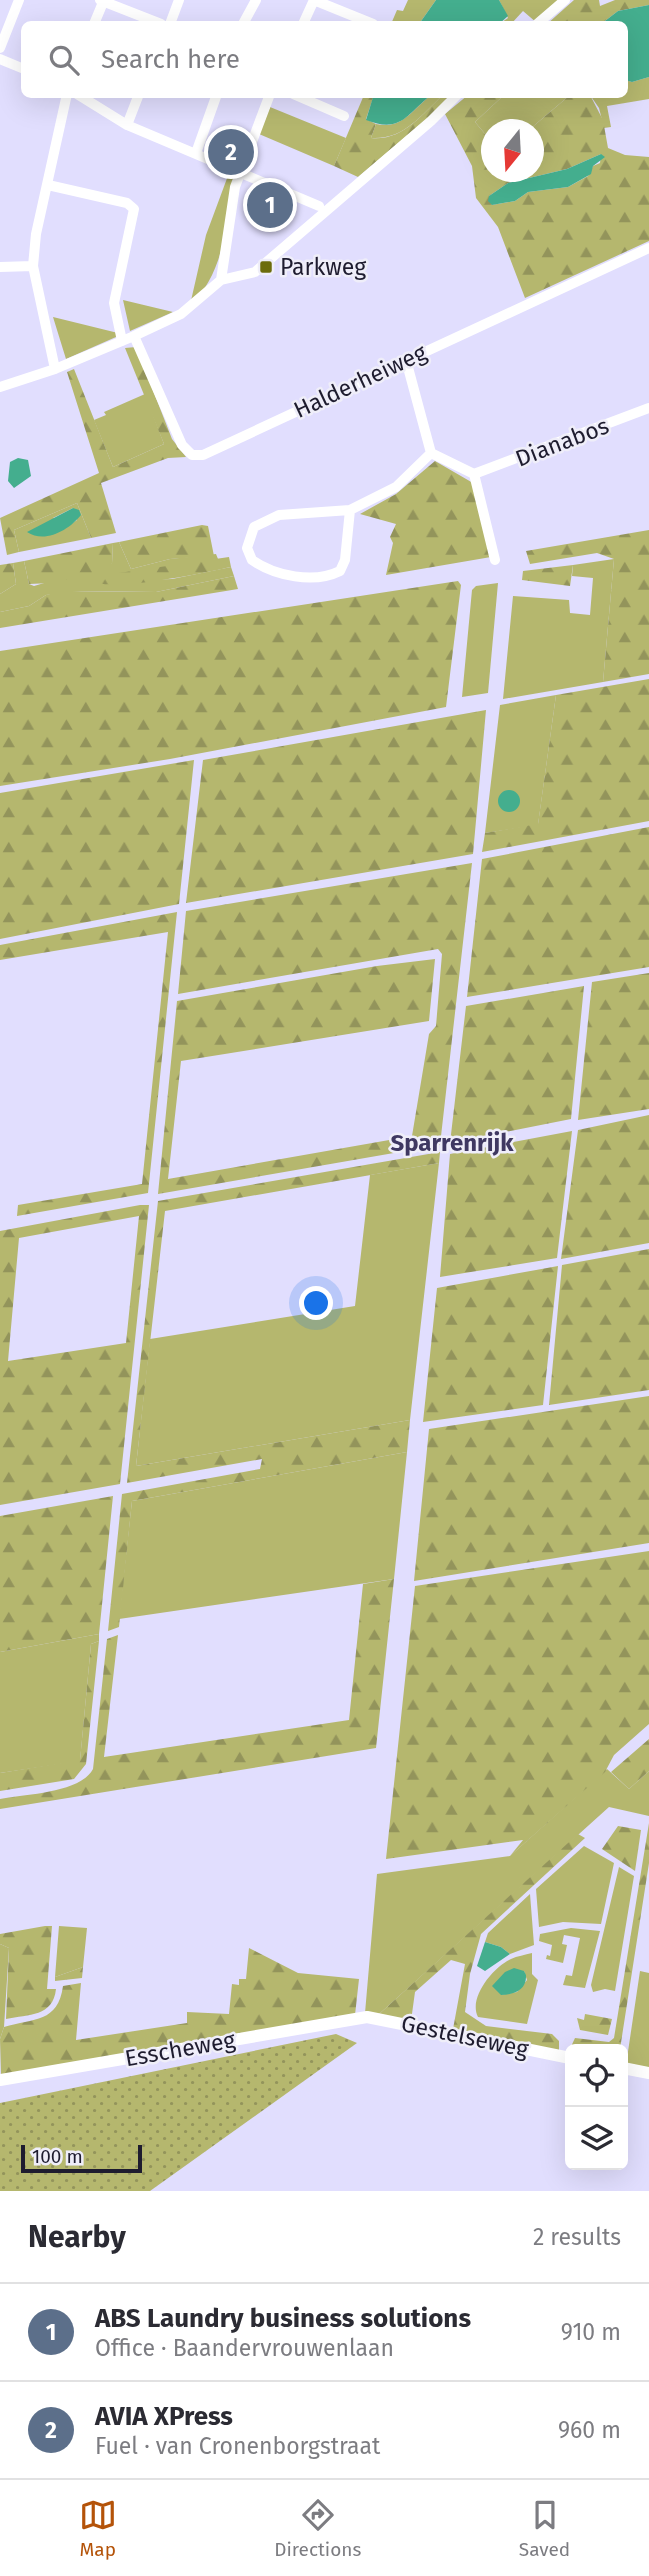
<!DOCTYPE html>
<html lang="en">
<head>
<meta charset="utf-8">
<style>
	body { margin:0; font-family:"Fira Sans",sans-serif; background:#f2f2f3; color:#2b2b33 }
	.controls { position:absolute; right:21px; bottom:21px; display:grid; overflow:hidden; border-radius:10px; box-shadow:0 7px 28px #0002 }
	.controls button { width:63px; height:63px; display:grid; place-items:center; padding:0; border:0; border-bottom:2px solid #e1e1e2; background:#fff; color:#2b2b33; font:35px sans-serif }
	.compass { position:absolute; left:481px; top:119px; width:63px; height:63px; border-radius:50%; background:#fff; box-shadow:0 7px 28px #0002; rotate:198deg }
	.scale { position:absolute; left:21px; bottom:18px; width:121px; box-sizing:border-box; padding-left:7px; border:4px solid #1e1c2f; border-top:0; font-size:19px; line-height:24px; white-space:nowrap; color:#1e1c2f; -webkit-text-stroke:5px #efeef9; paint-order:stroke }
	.you { position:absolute; left:317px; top:1304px; width:24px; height:24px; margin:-18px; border:5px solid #fff; border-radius:50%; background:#1a73e8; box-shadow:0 0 0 10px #1a73e833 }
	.badge { display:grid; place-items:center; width:46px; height:46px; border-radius:50%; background:#b45309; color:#fff; font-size:23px; font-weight:700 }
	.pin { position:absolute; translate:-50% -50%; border:4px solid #fff; box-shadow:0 2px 7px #0006 }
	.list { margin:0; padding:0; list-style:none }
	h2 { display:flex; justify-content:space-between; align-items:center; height:91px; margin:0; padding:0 28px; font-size:30px }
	h2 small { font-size:23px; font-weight:400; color:#7c7c81 }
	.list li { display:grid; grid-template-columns:46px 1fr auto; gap:21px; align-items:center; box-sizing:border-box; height:98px; padding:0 28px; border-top:2px solid #e1e1e2 }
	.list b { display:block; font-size:26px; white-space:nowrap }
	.list p { margin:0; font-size:23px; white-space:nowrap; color:#7c7c81 }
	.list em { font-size:23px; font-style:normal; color:#7c7c81 }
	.icon { flex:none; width:38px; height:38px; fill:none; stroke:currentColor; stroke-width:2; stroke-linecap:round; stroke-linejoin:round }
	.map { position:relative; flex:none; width:649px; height:2191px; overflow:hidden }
	.search { position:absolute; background:#fff; box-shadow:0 7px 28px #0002; left:21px; right:21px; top:21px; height:77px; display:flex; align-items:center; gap:18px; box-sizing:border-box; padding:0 24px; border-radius:10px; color:#7c7c81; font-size:26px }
	.sheet { height:287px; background:#fff }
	nav { display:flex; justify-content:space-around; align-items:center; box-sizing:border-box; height:98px; border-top:2px solid #e1e1e2; background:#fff; font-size:19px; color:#7c7c81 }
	nav a { display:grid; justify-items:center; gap:4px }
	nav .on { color:#b45309 }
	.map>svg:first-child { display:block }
	.grass { fill:#b5b76e; fill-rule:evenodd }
	.forest { fill:url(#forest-firs); fill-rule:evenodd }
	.park { fill:url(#park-dots) }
	.water { fill:#44ae8e }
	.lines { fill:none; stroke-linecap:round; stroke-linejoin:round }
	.minor { stroke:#fff; stroke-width:10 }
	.tertiary { stroke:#fff; stroke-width:12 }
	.poi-dot { fill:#6c6c0c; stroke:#efeef9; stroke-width:2.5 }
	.labels { text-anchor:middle; stroke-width:5; stroke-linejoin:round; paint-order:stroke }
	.poi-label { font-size:23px; fill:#1e1c2f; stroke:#efeef9; text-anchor:start }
	.street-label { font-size:23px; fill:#1e1c2f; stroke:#efeef9 }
	.neighbourhood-label { font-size:24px; font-weight:bold; fill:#3f3862; stroke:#efeef9 }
</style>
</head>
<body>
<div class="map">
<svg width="649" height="2191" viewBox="0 0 649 2191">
	<defs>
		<pattern id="forest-firs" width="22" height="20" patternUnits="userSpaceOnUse" patternTransform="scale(1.75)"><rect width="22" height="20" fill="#b5b76e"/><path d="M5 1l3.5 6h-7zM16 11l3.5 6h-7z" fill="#93945b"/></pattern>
		<pattern id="park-dots" width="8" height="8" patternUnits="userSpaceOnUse" patternTransform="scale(1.75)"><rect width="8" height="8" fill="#b5b76e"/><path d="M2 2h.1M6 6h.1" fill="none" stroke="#93945b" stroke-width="1.8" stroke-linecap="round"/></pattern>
	</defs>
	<rect width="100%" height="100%" fill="#e1defe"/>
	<path class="grass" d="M 408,0 L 436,0 L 419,24 L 391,24 L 397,10 L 403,11 Z
		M 499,0 L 563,0 L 537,23 L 523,11 L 511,24 L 499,24 L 508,18 Z
		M 649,77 L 649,99 L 607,106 L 611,127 L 604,128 L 599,108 L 590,95 L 624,94 L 625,80 L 632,82 Z
		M 431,95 L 443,95 C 420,116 404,140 371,138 L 376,124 C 402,130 412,110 431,95 Z
		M 504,95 L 570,95 L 530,129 L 491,130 L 491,141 L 475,122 Z
		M 270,107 L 346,138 L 334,166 L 259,134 Z
		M 229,173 L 235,175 C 227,219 225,274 190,305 L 206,235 Z
		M 123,300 L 173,312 L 130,331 Z
		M 53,317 L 118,333 L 116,337 L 66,359 Z
		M 145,394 L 164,444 L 113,467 L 94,420 L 106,415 L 104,412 Z
		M 77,503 L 91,538 L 19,552 L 14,530 ZM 73,508 L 77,520 L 71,524 L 53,518 Z
		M 119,542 L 131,569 L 170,559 L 216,554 L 218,559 L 184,566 L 147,580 L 172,579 L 231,567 L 234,576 L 156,592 L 81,591 L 46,595 L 29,606 L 0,612 L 0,594 L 16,584 L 13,563 L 24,561 L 29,584 L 34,586 L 112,563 L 113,543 Z
		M 614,559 L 603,682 L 503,699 L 513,596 L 569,600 L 570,613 L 590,615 L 593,578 L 572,576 L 573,565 Z
		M 498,583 L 488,693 L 462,697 L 472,590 L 476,586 Z
		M 556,695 L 538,825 L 485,833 L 500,705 Z
		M 439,1163 L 410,1420 L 136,1466 L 150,1339 L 355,1306 L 370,1175 Z
		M 407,1452 L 394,1579 L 119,1619 L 132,1501 Z
		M 99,1634 L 99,1641 L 91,1644 L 80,1761 L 0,1773 L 0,1652 Z
		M 607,1769 L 629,1789 L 649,1771 L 649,1816 L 609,1807 L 378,2015 L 365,2013 L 377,1874 L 510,1856 Z
		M 584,1846 L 614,1863 L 601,1924 L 563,1922 L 539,1927 L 536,1889 Z
		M 619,1867 L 634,1876 L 615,1991 L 605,1989 L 593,1992 L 591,1985 Z
		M 530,1894 L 534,1945 L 510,1954 L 501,1947 L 485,1942 L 488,1933 Z
		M 59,1926 L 87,1928 L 83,1967 L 55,1977 Z
		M 571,1928 L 600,1931 L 585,1988 L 563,1985 L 566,1975 L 572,1976 L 580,1938 L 564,1935 L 562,1944 L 567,1945 L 563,1963 L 546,1959 L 547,1955 L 550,1956 L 552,1945 L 539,1941 L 540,1934 Z
		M 0,1944 L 9,1948 L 4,2027 L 0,2039 Z
		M 532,1953 L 532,1974 L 538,1980 L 527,2024 L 478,2017 C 468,1998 493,1967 511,1959 C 517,1956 525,1955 532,1953 ZM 524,1971 L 527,1980 L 517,1992 L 501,1995 Z
		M 640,1971 L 649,1973 L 649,2069 L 626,2065 Z"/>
	<path class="forest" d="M 574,0 L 599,0 L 600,6 L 615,0 L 649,0 L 649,5 L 618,11 L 601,24 L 547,24 Z
		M 364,95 L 374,95 L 366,119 L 376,124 L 371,138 C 403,141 421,115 443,95 L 455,95 L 358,177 L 334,166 Z
		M 468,95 L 504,95 L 475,122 L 491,141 L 491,172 L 534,172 L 534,130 L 530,129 L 570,95 L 590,95 L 603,120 L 608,148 L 625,155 L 649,157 L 649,241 L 525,298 L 498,227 L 476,198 L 472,166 L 445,114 ZM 601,154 L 600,163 L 593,166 L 588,176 L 568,187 L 528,192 L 515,201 L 492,205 L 489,196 L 508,183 L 567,169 Z
		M 136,347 L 172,439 L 186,457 L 168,458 L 101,483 L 116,533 L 91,538 L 77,503 L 14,530 L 19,552 L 7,555 L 0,518 L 99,473 L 67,372 L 74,369 L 113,467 L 164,444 L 125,348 Z
		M 435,461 L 473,483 L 491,557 L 386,575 L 393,543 L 390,537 L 396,524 L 360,514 L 396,494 Z
		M 202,525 L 208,526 L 214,556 L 170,559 L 131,569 L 119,542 Z
		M 649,530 L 649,674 L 603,682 L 614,559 L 597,553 L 530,564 L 526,551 Z
		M 113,543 L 112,563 L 107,569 L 52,583 L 29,584 L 24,561 Z
		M 229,557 L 231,567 C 208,572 113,592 97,582 L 105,575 Z
		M 13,563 L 16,584 L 0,594 L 0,565 Z
		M 573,565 L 570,586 L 522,580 L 523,571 Z
		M 234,576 L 238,589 L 0,628 L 0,612 L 29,606 L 46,595 L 63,591 L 156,592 Z
		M 458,581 L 461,585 L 446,707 L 170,759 L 0,786 L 0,651 Z
		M 649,679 L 649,821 L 482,852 L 485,833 L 538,824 L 556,695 Z
		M 486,710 L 473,854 L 186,903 L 203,760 Z
		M 194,760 L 179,904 L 0,939 L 0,793 Z
		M 649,827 L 649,967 L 467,997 L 482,859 Z
		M 472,863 L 440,1145 L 158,1194 L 177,1001 L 377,966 L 435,959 L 429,1021 L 181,1061 L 168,1179 L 412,1136 L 429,1034 L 436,1026 L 442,954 L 438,949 L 178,994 L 186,911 Z
		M 177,912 L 148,1193 L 17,1216 L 18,1205 L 142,1184 L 168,932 L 0,960 L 0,945 Z
		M 649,973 L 649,1109 L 578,1120 L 592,982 Z
		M 584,986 L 571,1119 L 450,1143 L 466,1006 Z
		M 649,1115 L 649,1243 L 561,1259 L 578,1130 Z
		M 572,1131 L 557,1258 L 440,1277 L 450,1154 Z
		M 440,1152 L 439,1163 L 165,1211 L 136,1466 L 410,1420 L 407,1452 L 132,1501 L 119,1627 L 108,1631 L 122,1494 L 260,1469 L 262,1459 L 127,1483 L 158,1201 Z
		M 140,1205 L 149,1205 L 120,1484 L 0,1505 L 0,1231 ZM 139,1216 L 126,1343 L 8,1361 L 19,1238 Z
		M 649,1249 L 649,1390 L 549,1405 L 562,1265 Z
		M 558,1266 L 543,1405 L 423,1422 L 437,1288 Z
		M 649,1396 L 649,1543 L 414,1581 L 429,1429 Z
		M 113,1496 L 99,1634 L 0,1652 L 0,1516 Z
		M 649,1551 L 649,1724 L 614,1755 L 605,1772 L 510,1856 L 523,1840 L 386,1859 L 415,1586 Z
		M 394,1579 L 376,1748 L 0,1809 L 0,1799 C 26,1794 80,1793 93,1769 L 107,1639 L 118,1635 L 104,1757 L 349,1720 L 363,1584 Z
		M 99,1641 L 86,1764 L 74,1779 L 0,1791 L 0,1773 L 80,1760 L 91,1644 Z
		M 649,1739 L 649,1771 L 629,1789 L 611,1772 Z
		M 649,1823 L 649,1863 L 620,2049 L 570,2049 L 568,2053 L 575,2038 L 609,2042 L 614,2038 Z
		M 618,1826 L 641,1830 L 635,1871 L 602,1849 Z
		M 578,1834 L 585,1838 L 481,1934 L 470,1974 L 465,2012 L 486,2026 L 552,2034 L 559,2041 L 559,2051 L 453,2029 L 465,1964 L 451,1960 L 415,1992 L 411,2021 L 378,2015 Z
		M 45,1926 L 52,1926 L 47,1989 L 56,1989 C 53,2017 29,2014 6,2019 L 9,1948 L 0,1944 L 0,1934 Z
		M 249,1948 L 298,1973 L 359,1979 L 355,2015 L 1,2075 L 0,2039 L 4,2027 C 34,2018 58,2023 63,1986 L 81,1983 L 76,2040 L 187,2023 L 187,2012 L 229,2014 L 232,1984 L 239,1985 L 239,1979 L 246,1979 Z
		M 83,1967 L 82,1978 L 55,1981 L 55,1977 Z
		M 585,2014 L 612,2019 L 608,2035 L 580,2030 L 577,2018 L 584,2020 Z"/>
	<path class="park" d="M 336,2034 L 357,2043 L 150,2191 L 0,2191 L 0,2103 Z"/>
	<path class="water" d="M 436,0 L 499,0 L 508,16 L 499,24 L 419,24 Z
		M 649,5 L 649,77 L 632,82 L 625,80 L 624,24 L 601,24 L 618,11 Z
		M 374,94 L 431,94 L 431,95 C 407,114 401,134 366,120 Z
		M 601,154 L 605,157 L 593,166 L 591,174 L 568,187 L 528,192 L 515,201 L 492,205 L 488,201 L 489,196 L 508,183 L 567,169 Z
		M 18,458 L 28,460 L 31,476 L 14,488 L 8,481 L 10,462 Z
		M 73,508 L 79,510 L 81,515 C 69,530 45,544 27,532 Z
		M498 801a11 11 0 1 1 22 0a11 11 0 1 1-22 0Z
		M 485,1942 L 501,1947 L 510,1954 L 485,1971 L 477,1966 Z
		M 514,1968 L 524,1971 L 526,1975 C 527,1990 514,1995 501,1995 L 492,1986 L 505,1972 Z"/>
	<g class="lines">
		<path class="minor" d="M 100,0 L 161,24
			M 94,24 L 104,0
			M 170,24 L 179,0
			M 243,24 L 256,0
			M 303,24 L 314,0 L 373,24
			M 537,24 L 565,0
			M 0,48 L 19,0
			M 0,59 L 24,69
			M 77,94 L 127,125 L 319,206
			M 293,94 L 344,116
			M 127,125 L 139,94
			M 196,153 L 217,94
			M 48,185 L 127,203 L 134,209 L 114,303 L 122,341
			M 0,267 L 33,266
			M 221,280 L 235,187 L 270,94
			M 134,336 L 182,445 L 192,455 L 203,455 L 649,248
			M 406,360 L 431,453 L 474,474 L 495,560
			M 55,369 L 33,266 L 36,234 L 67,94
			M 0,387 L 55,369 L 134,336 L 181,314 L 221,280 L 255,272 L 431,121 L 458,94
			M 474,474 L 649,408
			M 350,510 L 279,515 L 254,527 L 247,548 L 252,560 C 275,576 314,584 340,571 L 345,560 L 350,510 L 396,487 L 431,453"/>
		<path class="tertiary" d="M 623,2068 L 649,2073
			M 0,2080 L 367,2017 L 570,2058"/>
	</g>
	<rect class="poi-dot" x="259" y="260" width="14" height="14" rx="3.5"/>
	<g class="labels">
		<g class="poi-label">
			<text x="280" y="275">Parkweg</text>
		</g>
		<g class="street-label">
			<text transform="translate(360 381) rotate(-25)" y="8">Halderheiweg</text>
			<text transform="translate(562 442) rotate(-21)" y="8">Dianabos</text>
			<text transform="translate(465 2036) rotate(12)" y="8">Gestelseweg</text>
			<text transform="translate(180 2049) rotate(-10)" y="8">Esscheweg</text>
		</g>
		<g class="neighbourhood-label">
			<text x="452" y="1151">Sparrenrijk</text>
		</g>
	</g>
</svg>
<div class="controls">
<button><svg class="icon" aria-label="locate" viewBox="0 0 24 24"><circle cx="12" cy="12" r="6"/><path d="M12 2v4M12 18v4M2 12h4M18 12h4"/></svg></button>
<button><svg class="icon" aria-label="layers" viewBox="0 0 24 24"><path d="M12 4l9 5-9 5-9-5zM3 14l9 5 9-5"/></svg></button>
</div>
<svg class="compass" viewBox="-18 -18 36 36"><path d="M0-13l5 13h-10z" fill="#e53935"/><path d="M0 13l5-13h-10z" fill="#7c7c81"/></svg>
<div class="scale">100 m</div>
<div class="you"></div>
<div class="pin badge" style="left:270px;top:205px;background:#5c6f8a">1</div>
<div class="pin badge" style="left:231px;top:152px;background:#5c6f8a">2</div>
<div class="search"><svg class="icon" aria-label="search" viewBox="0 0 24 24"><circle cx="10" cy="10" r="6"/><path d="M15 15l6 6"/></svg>Search here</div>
</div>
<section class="sheet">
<h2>Nearby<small>2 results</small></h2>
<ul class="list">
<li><span class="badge" style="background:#5c6f8a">1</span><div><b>ABS Laundry business solutions</b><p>Office · Baandervrouwenlaan</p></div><em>910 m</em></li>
<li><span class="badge" style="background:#5c6f8a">2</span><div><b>AVIA XPress</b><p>Fuel · van Cronenborgstraat</p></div><em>960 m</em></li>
</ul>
</section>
<nav>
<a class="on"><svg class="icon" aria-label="map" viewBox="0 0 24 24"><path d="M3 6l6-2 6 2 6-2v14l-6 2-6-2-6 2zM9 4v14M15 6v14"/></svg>Map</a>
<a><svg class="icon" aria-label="directions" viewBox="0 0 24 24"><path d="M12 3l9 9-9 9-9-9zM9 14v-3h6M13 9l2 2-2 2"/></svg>Directions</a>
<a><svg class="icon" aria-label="saved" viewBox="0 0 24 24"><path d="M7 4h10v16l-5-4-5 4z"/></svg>Saved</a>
</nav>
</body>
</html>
